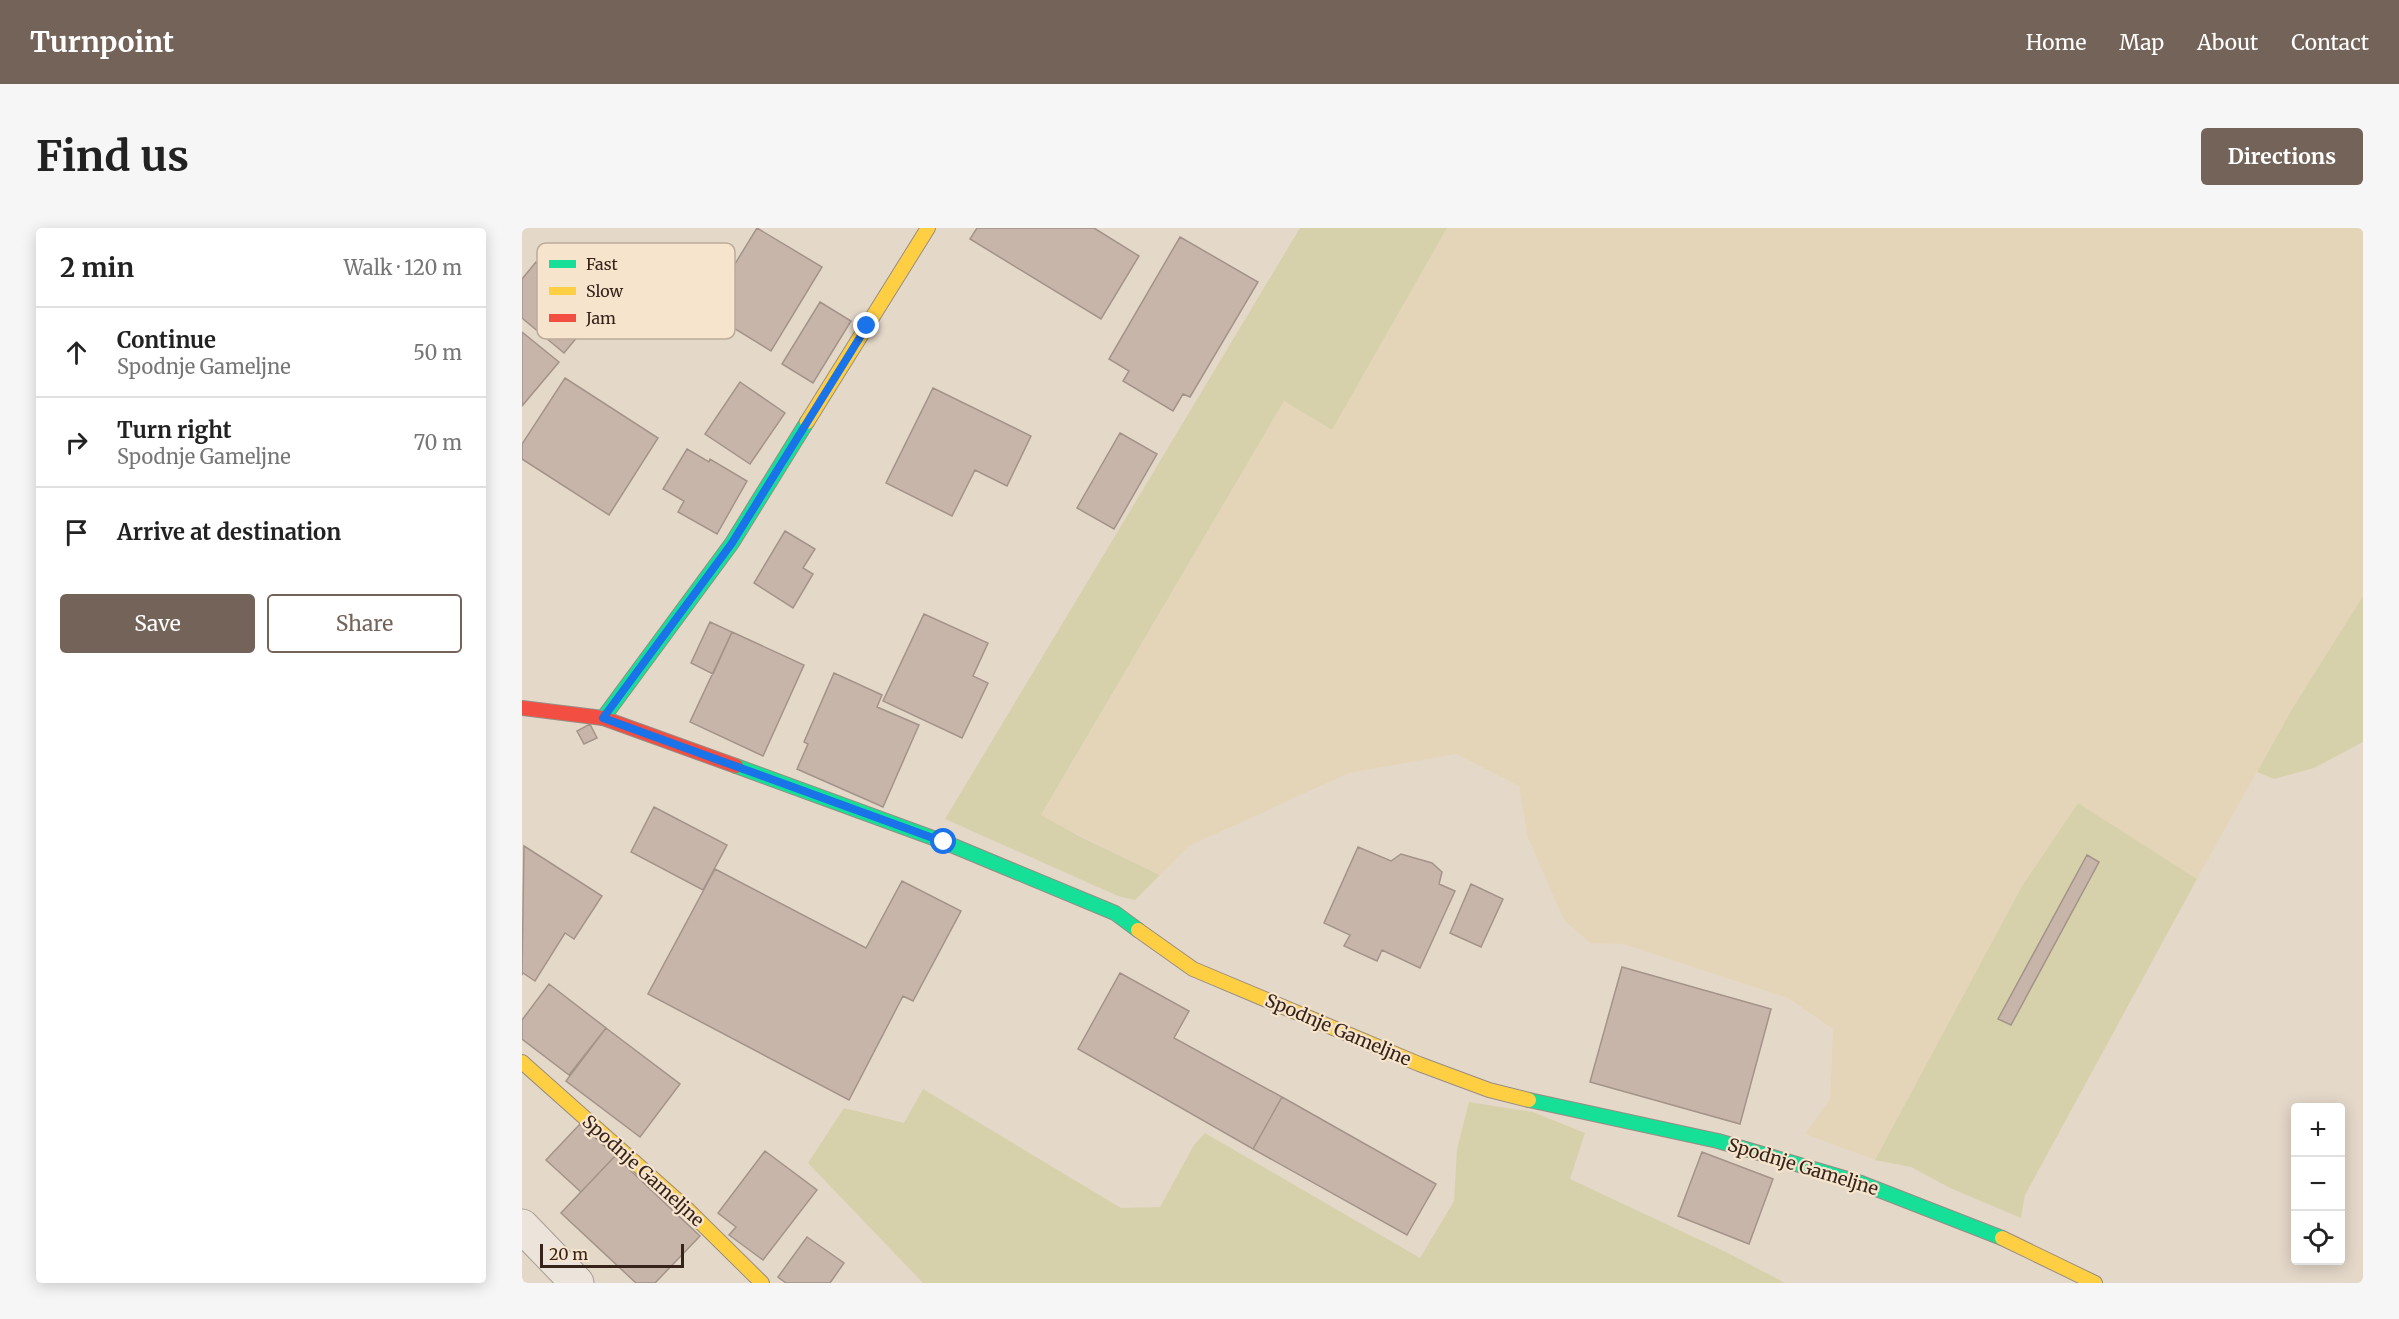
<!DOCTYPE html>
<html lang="en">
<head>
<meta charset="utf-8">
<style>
	body { margin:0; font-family:Merriweather,serif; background:#f6f6f6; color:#222 }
	.controls { position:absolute; right:18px; bottom:18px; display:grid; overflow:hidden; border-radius:6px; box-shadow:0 3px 15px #0003 }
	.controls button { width:54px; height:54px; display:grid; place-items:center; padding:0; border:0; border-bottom:2px solid #e0e0e0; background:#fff; color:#222; font:30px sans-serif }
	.scale { position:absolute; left:18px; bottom:15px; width:144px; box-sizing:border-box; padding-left:6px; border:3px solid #36241b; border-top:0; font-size:16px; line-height:21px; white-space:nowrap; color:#36241b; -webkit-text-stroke:4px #f6e4cd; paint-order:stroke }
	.stop { position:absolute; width:18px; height:18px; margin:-14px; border:4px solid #1a73e8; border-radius:50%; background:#fff }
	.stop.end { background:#1a73e8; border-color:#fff; box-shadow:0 2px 6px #0008 }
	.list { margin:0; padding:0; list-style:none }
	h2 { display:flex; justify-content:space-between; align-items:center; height:78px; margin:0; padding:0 24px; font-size:26px }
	h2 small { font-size:20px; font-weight:400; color:#767676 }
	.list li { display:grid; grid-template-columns:39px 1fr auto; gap:18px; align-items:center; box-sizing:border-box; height:90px; padding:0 24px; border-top:2px solid #e0e0e0 }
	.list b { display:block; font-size:22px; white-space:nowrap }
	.list p { margin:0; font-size:20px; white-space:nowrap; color:#767676 }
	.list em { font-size:20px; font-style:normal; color:#767676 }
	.actions { display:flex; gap:12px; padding:18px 24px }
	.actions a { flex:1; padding:14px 0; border:2px solid #736358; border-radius:6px; text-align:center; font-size:21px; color:#736358 }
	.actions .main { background:#736358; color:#fff }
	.icon { flex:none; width:33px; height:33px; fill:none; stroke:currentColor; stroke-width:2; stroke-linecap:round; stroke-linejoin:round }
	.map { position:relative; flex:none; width:1841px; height:1055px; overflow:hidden; border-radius:6px }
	header { display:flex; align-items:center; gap:36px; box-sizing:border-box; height:84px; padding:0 30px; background:#736358; color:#fff }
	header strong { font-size:28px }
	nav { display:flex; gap:33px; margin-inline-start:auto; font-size:21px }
	.intro { display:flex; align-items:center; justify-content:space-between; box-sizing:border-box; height:144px; padding:0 36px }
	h1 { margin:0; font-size:42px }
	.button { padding:15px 27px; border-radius:6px; background:#736358; color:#fff; font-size:21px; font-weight:700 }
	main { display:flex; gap:36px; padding:0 36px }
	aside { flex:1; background:#fff; border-radius:6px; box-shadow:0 3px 15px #0003 }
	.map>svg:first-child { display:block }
	.farmland { fill:#e5d5b8 }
	.green { fill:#d7d1ab }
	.building { fill:#c7b5aa; stroke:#a39389; stroke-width:1.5 }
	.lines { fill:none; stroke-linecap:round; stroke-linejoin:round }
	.street-casing { stroke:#a89d93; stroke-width:35 }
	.fast-casing { stroke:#988d83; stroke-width:16 }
	.slow-casing { stroke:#988d83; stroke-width:16 }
	.jam-casing { stroke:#988d83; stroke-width:16 }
	.street { stroke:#ece4db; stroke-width:33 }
	.fast { stroke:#16e098; stroke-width:14 }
	.slow { stroke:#ffcf43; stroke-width:14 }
	.jam { stroke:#f24e42; stroke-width:14 }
	.route { stroke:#1a73e8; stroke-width:8 }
	.labels { text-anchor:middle; stroke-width:4.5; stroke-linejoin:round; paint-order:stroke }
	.street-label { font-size:18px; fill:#36241b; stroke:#f6e4cd }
	.key { fill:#f6e4cd; stroke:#bcaa98; stroke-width:1.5 }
	.key-label { font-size:16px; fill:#36241b }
</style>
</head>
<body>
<header>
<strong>Turnpoint</strong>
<nav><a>Home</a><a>Map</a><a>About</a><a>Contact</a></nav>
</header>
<div class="intro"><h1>Find us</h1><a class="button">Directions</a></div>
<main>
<aside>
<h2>2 min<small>Walk · 120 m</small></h2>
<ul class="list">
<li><svg class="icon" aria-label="ahead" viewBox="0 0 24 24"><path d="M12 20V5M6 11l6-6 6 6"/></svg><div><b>Continue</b><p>Spodnje Gameljne</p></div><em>50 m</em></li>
<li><svg class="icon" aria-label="right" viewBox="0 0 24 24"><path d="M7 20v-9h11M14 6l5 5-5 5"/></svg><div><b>Turn right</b><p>Spodnje Gameljne</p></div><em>70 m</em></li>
<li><svg class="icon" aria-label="arrive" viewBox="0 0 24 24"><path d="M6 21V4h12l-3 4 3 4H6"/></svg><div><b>Arrive at destination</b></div></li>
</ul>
<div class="actions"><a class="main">Save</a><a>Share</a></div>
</aside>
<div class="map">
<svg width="1841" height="1055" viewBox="0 0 1841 1055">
	<rect width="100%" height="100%" fill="#e4d8c9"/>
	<path class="farmland" d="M 925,0 L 1841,0 L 1841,368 L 1770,481 L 1675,651 L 1556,575 L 1500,658 L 1353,932 L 1283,906 L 1308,871 L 1311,801 L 1266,770 L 1101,716 L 1068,715 L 1042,692 L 1006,610 L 997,558 L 934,526 L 827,545 L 667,618 L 638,647 L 519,588 L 762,173 L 810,202 Z"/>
	<path class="green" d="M 778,0 L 925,0 L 810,202 L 762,173 L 519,587 L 557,608 L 638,647 L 613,672 L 596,668 L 423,591 Z
		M 1841,368 L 1841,514 L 1792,540 L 1752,551 L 1735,544 L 1770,481 Z
		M 1556,575 L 1675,651 L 1503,967 L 1499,990 L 1428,960 L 1389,939 L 1353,932 L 1500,658 Z
		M 401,861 L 599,980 L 638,979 L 672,917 L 683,905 L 898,1030 L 932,973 L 935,921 L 947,874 L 1011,884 L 1063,905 L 1048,951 L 1206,1025 L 1263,1055 L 401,1055 L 286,935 L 322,880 L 382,895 Z"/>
	<path class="building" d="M 235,0 L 300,39 L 249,123 L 184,83 Z
		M 455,0 L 572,0 L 617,28 L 579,91 L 448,11 Z
		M 658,9 L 736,54 L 668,169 L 661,166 L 651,183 L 601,153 L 607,143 L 587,131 Z
		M 14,34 L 76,84 L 42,125 L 0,90 L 0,51 Z
		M 298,74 L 329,93 L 291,155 L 260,136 Z
		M 0,104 L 37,134 L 0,178 Z
		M 43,150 L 136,210 L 87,287 L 0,231 L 0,216 Z
		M 218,154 L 263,185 L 228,236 L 183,206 Z
		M 411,160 L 509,208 L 485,258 L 453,242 L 430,288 L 364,255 Z
		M 598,205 L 635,226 L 592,301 L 555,280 Z
		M 165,221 L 187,234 L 188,231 L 225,253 L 195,306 L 156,284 L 162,273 L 141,261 Z
		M 263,303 L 293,321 L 281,340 L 291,346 L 271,380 L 232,355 Z
		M 402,386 L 466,415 L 451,448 L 466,455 L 440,510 L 361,473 Z
		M 188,394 L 210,404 L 191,446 L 169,435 Z
		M 210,404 L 282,437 L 241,528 L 168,494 Z
		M 312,445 L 360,467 L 355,479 L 397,497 L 361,579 L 275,541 L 286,516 L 282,514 Z
		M 68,496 L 75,510 L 62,516 L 55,503 Z
		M 132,579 L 205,617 L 181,662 L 109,624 Z
		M 2,618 L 80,668 L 52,711 L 43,705 L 13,753 L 1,745 L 0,747 Z
		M 836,619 L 869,633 L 879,626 L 910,635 L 920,644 L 917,656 L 933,663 L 898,740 L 860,722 L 855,733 L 822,718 L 828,707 L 802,695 Z
		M 1565,627 L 1577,634 L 1489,797 L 1476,791 Z
		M 193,641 L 344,720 L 380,653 L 439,683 L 391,773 L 381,768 L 327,872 L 126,766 Z
		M 949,656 L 981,671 L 959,719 L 928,705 Z
		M 1100,739 L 1249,781 L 1218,896 L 1068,854 Z
		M 598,745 L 667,783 L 652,810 L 760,869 L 731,921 L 556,821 Z
		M 27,756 L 84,800 L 47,847 L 0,811 L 0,792 Z
		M 84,800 L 158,856 L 118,909 L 44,853 Z
		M 760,869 L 914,956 L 885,1007 L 731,921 Z
		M 58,896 L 93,928 L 59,964 L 24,932 Z
		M 243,923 L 295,962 L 241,1032 L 207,1007 L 214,999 L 196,985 Z
		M 1180,924 L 1251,951 L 1227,1016 L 1156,988 Z
		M 93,928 L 178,1008 L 133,1055 L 114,1055 L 39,985 Z
		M 285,1009 L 322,1035 L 308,1055 L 264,1055 L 256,1049 Z"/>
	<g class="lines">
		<defs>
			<path id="street" d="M 0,998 L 55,1055"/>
			<path id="fast" d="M 81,490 L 210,315 L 285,194
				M 214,538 L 422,614 L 593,685 L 616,702
				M 1007,872 L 1196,913 L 1339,955 L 1480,1010"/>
			<path id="slow" d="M 285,194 L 406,0
				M 616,702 L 671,741 L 897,836 L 967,862 L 1007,872
				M 0,834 L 164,980 L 240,1055
				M 1480,1010 L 1573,1055"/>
			<path id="jam" d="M 0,480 L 81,490 L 214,538"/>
		</defs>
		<use href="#street" class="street-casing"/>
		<use href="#fast" class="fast-casing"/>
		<use href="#slow" class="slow-casing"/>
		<use href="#jam" class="jam-casing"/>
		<use href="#street" class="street"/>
		<use href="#fast" class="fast"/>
		<use href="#slow" class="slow"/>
		<use href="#jam" class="jam"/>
	</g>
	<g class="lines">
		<path class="route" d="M 345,98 L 210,315 L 81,490 L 422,614"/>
	</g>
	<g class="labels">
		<g class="street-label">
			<text transform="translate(816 802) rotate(23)" y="6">Spodnje Gameljne</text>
			<text transform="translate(1281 939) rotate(17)" y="6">Spodnje Gameljne</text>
			<text transform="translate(121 943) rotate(42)" y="6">Spodnje Gameljne</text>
		</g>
	</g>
	<rect x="15" y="15" width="198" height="96" rx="9" class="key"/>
	<rect x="27" y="32" width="27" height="8" fill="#16e098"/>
	<rect x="27" y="59" width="27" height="8" fill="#ffcf43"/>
	<rect x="27" y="86" width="27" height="8" fill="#f24e42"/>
	<g class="key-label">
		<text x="64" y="42">Fast</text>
		<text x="64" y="69">Slow</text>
		<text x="64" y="96">Jam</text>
	</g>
</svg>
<div class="controls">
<button>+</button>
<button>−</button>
<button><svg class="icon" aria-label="locate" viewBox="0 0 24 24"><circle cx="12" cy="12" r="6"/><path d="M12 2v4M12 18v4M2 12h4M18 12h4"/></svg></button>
</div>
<div class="scale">20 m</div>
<div class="stop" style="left:422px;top:614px"></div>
<div class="stop end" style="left:345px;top:98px"></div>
</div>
</main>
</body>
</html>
